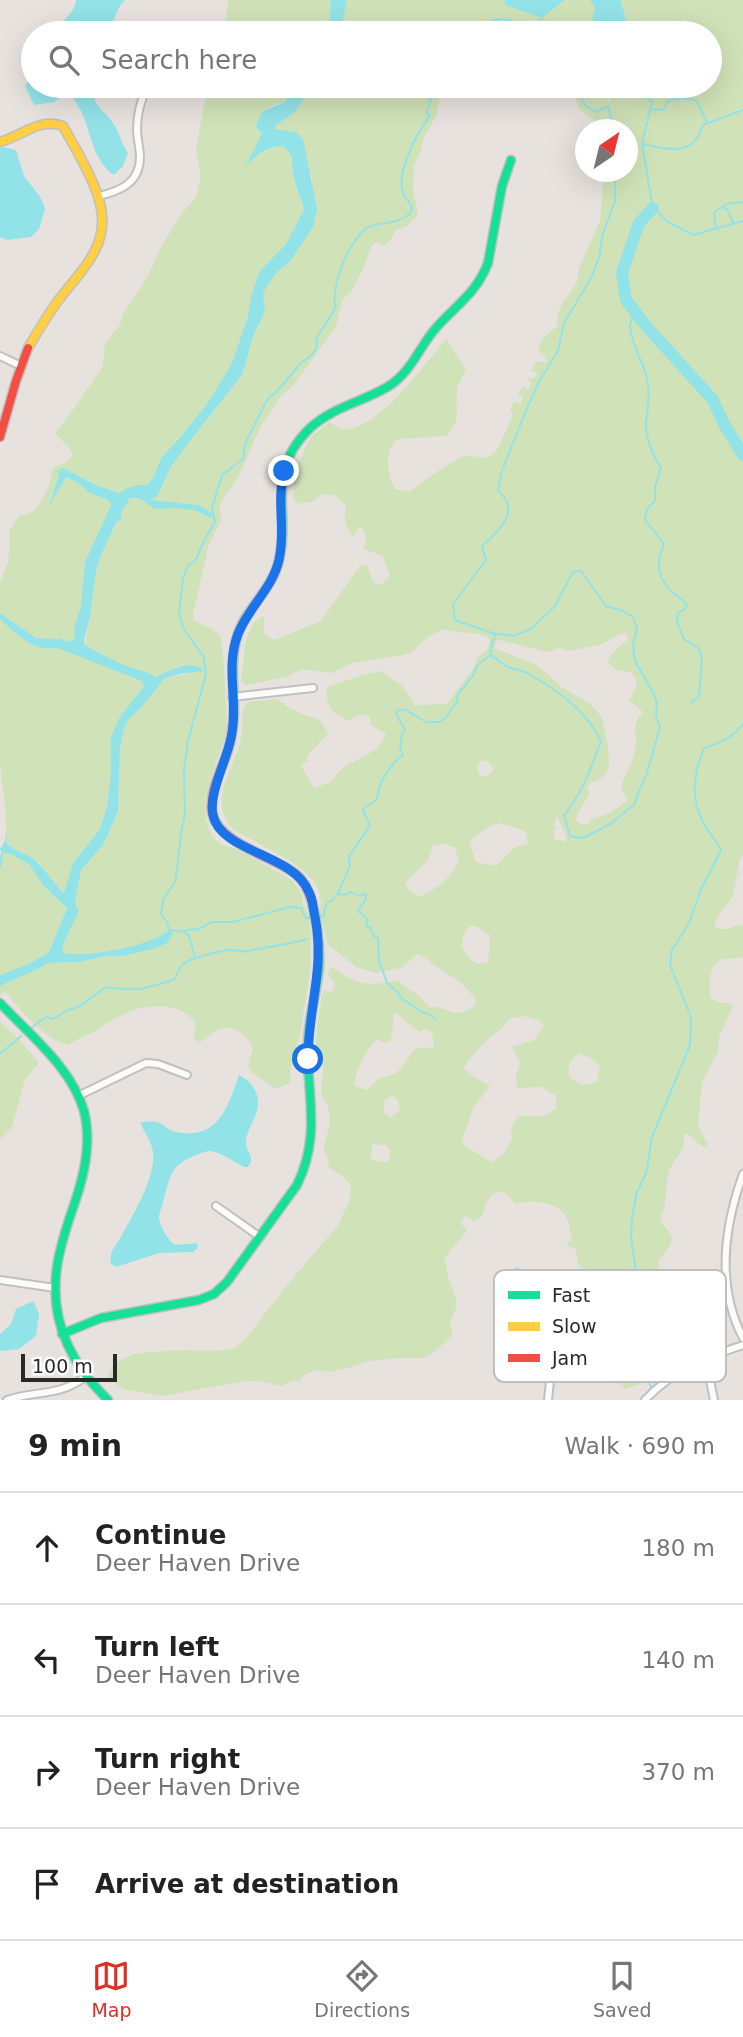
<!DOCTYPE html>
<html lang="en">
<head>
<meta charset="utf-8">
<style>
	body { margin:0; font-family:"DejaVu Sans",sans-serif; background:#f6f6f6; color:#222 }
	.compass { position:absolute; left:575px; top:119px; width:63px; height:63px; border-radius:50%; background:#fff; box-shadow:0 7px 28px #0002; rotate:35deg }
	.scale { position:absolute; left:21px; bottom:18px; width:96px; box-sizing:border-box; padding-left:7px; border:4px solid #292929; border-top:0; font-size:19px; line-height:24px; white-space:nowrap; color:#292929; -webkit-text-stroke:5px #fff; paint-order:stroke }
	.stop { position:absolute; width:21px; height:21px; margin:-16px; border:5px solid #1a73e8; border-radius:50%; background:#fff }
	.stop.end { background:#1a73e8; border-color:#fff; box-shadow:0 2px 7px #0008 }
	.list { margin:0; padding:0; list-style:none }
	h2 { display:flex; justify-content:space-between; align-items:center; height:91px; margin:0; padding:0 28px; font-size:30px }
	h2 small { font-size:23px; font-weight:400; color:#767676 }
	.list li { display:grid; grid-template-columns:46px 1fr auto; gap:21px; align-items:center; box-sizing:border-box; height:112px; padding:0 28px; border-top:2px solid #e0e0e0 }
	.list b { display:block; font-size:26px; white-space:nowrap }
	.list p { margin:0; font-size:23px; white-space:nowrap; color:#767676 }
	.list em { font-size:23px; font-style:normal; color:#767676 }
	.icon { flex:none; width:38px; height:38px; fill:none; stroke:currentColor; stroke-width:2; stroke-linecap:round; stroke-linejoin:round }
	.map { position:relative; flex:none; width:743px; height:1400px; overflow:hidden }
	.search { position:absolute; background:#fff; box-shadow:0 7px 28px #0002; left:21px; right:21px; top:21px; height:77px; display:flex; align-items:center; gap:18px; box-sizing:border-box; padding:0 24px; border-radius:38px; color:#767676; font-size:26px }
	.sheet { height:539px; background:#fff }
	nav { display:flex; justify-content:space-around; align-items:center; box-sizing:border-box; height:98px; border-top:2px solid #e0e0e0; background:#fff; font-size:19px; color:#767676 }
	nav a { display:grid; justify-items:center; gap:4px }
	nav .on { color:#d93025 }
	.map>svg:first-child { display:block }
	.green { fill:#d0e2b7; fill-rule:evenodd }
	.water { fill:#92e3e8 }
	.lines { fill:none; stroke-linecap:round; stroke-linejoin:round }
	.stream { stroke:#92e3e8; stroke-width:2 }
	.river { stroke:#92e3e8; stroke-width:12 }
	.street-casing { stroke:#c1bfc0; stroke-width:10 }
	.fast-casing { stroke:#c1bfc0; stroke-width:11 }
	.slow-casing { stroke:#c1bfc0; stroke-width:11 }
	.jam-casing { stroke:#c1bfc0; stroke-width:11 }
	.street { stroke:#fbfbfa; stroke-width:6 }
	.fast { stroke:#16e098; stroke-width:8 }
	.slow { stroke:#ffcf43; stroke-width:8 }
	.jam { stroke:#f24e42; stroke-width:8 }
	.route { stroke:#1a73e8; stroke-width:9 }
	.key { fill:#fff; stroke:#bfbfbf; stroke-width:2 }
	.key-label { font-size:19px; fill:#292929 }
</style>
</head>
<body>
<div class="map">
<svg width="743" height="1400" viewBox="0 0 743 1400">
	<rect width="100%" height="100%" fill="#e7e2de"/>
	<path class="green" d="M 228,0 L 331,0 L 329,26 L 325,33 L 225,33 Z
		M 347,0 L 504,0 L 505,5 L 542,18 L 565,0 L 590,0 L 595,8 L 599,32 L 511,33 L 506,29 L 499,33 L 340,33 Z
		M 621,0 L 743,0 L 743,856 L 740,858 L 733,896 L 717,918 L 714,927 C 731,933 731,925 743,925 L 743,957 C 736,959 726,957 720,960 C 707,965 710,987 710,998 L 721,1003 L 728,1003 L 733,1006 L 719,1037 L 718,1052 L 702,1082 L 698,1125 L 708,1144 L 705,1147 C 697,1146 693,1134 683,1133 C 689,1150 675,1155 670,1169 C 664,1186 669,1201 660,1220 L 673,1237 L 669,1247 L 658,1261 L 664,1302 L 656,1308 L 655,1327 L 664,1355 L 661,1368 L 656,1370 L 641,1384 L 625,1389 C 607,1374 597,1351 593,1328 L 598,1326 C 591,1300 580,1275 575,1248 L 568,1247 L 567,1242 L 572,1240 C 570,1234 570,1229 569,1223 C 562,1201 534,1199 516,1204 L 503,1192 L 493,1193 L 486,1203 L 482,1216 L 474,1221 L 466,1216 L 460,1222 L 467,1231 L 444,1258 C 447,1267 447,1277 451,1285 C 458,1304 459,1303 450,1322 L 453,1335 L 433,1353 L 423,1358 L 399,1358 L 369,1361 L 347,1368 L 329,1372 L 317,1370 L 302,1376 L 299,1382 L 293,1380 L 282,1386 L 259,1381 L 247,1381 L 161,1396 L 123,1389 L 107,1377 L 114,1364 L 133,1354 L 173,1350 L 214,1351 L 235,1348 L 248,1336 L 283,1290 L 339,1224 L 350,1198 L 351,1186 L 344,1177 L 329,1168 L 328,1158 L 323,1147 C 330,1129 334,1110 321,1095 L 323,1066 L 318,1057 L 316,1047 L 317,1025 L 323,991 L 332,992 L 335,982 L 328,975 L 330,967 C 337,969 340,973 345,976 C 361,986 381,985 397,980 L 420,997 L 429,1007 C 454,1006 449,1022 475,1006 L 476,1001 C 467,985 451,976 436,966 C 429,962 426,956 417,954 L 403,967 L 376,973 L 356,967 L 328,944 L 322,922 L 312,922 L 309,924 L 311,934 L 310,972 L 300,1034 L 290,1071 L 291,1082 L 276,1089 L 251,1072 L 248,1066 L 253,1048 C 246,1033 231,1021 214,1032 C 208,1036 206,1040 199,1042 L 193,1037 L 196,1024 C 179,998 139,1004 116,1018 C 108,1022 101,1028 92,1033 C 84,1037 76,1039 68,1045 C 42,1038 23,1012 5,992 L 0,995 L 0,986 L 38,969 L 48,963 L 80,962 L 106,956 L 123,956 L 153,949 L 167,943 L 169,930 C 148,950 102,951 74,955 L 63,953 L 63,945 L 79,911 L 75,903 L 81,870 L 103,845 L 118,811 L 120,749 L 124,728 L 130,718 L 141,708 L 165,678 L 203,671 L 180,666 L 156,677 L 147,672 L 124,665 L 85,645 L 96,572 L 101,555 L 117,521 L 121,522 L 121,513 L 130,498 L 139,498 C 159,514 173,504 195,510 C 200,511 206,515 211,517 L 213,514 L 199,505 L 150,501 L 164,484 L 171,467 L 186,446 L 242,375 L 254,334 L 265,311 L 263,293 L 277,272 L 290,263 L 315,197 L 312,190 L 312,177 L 296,132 L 274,130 L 276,125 L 295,112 L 313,86 L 443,86 L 436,116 L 424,137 L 420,153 L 413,168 C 416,176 413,178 413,185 C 412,196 418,205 418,215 L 407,226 L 395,231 L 389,242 L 383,246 L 376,242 L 371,246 L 364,267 L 351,292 L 343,299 L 336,326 L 294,385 L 280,397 L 260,428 L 238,478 L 222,500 L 220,507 L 221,520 L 209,544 L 193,615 L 193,620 L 212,629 L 220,636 L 223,654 L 227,724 L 225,739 L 215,765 L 205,801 L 206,820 L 209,830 L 214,838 L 222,845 L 237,849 L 293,881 L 303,897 L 302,903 L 309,915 L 319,914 C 329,881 293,862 269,849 C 257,843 246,836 234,830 C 204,799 238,767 242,732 C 243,724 240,712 245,705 C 249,699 268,702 276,699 C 283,703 289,708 296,711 C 314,720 319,713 328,734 L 307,756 L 308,762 L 300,764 L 314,788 C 318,786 327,784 330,782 C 335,778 337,772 342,769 C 360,755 376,757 386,734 L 371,725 L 370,717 C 362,712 356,716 350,721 C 331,714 326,707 327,687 L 359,676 L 381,671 L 403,686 L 415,705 L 447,704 L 472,670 L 479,656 L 488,648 L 490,641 L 488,637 C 475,631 460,635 444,629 L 428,637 L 413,651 L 404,655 L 352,663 L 332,673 L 301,669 L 287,677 L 247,685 L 241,682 L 246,640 L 254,622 L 264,616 L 264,633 L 274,640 L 321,621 L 359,567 L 367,565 L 373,582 L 379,585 L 384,582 L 390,575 L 383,556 L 364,549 L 366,536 L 360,525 L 353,536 C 345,527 343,517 346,506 L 334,495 L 323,494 L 313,501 L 299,504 L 293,499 L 297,466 L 311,437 L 329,422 C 333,424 339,429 343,429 C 377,433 426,362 446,339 L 466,370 C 463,375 460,381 458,386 C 453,408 464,419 446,436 L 397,439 C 384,452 387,473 395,489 L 409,492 C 421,483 453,459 466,456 C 476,454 483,462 493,454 C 501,446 508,425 513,414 L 510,410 L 515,401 L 521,404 L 523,398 L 518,394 L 523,387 L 528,390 L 531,384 L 527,377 L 533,379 L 537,375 L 536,372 L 531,371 L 536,361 L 545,363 L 547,361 L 544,355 L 538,349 C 541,338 547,333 557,327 L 558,313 L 562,304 L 577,283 L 579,268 L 600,221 L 604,172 L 628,172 L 628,130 L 603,129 L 595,120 L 579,109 L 570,86 L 604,86 L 609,103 L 613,86 L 710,86 L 710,33 L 624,33 L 626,21 ZM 626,633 L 628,640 C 620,646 609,653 608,663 L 616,670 L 631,672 L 637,680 L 636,686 L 629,700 L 643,712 C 630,727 638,733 635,750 C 633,764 624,775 621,788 L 628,799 C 621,807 602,818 591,819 L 587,825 L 580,824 L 576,820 L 577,815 L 590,793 L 587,789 L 589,784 L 602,778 L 609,767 L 608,747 L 602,719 L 598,712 L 591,704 L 561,687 L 549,675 L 535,664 L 494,648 L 496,641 L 500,640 L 548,652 L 559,648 L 567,651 L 600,645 L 620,634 ZM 485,760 L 490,763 L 494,770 L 487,776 L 480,777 L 476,766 L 480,761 ZM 557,816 L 567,838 L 566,841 L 555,840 L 553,830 L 557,829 L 553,826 ZM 499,823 L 525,831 L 528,844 C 513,846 506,855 496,866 L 476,862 L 469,841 L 490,826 ZM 443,844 L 455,847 L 459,862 C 449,879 438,888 420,897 L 408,889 L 405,883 C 414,872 432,862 432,846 ZM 470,926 L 476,926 L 490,935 L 488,962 L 479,964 L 471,960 L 461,947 L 464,934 ZM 395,1012 C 404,1018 410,1027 420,1032 L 427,1029 L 433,1035 L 434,1047 L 415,1049 L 397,1073 L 379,1078 L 367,1090 L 354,1086 C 357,1067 364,1053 377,1039 L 386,1043 L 391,1039 ZM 524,1016 L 539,1020 L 544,1025 L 534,1040 L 512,1047 L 520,1062 L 516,1077 L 517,1088 L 541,1087 L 555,1095 L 557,1108 L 544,1116 L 518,1116 L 511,1128 L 512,1139 L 503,1155 L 491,1162 L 461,1143 L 473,1108 L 490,1086 L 473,1076 L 464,1068 C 469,1057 483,1043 492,1036 C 500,1029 503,1029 509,1019 ZM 579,1053 L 589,1057 L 600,1066 L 597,1082 L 583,1085 L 570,1078 C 567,1065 569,1061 579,1053 ZM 394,1096 L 399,1102 L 400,1110 L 391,1117 L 385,1114 L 383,1103 L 387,1098 ZM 373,1144 L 385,1145 L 390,1150 L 390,1158 L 387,1163 L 370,1159 Z
		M 211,86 L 295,86 L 287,100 L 267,108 L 262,133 L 247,165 C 258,154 267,146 283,146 L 292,156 C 291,177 298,189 304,209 L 286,244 L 259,272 L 252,293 L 248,316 L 232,363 L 207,404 L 178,440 L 161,458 L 154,476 L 147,485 L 125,489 L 120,493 L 94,484 L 63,468 L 59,475 L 50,502 L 66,477 L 80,484 L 88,492 L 108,500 L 111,505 L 85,562 L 81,606 L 75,625 L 74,639 L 69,642 L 61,639 L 36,638 L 0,613 L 0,584 L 8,562 L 10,541 L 9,531 L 19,516 C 23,515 27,515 30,513 C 41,507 53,480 52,468 L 65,463 L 73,455 L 70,449 L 55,433 L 73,410 L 103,366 L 105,343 L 120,325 L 123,314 L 148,275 L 161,247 L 180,216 L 196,196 L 201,177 L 196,150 L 204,105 Z
		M 0,619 C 16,634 34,653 57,648 L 142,681 L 144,686 L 119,718 L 111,737 L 111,771 L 107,807 L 100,829 L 73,863 L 64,893 C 54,883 47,871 37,861 C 28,853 15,852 7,844 L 5,807 L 0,764 Z
		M 2,853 L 8,853 L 29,864 L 43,885 L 67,907 L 49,952 L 29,964 L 0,975 L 0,854 Z
		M 0,1022 L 18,1038 L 39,1063 L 25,1079 L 12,1127 L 0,1139 Z"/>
	<path class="water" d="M 76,0 L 125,0 L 120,6 L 107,33 L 55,33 C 60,21 75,14 76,0 Z
		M 331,0 L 347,0 L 340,33 L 325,33 L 329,26 Z
		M 504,0 L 565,0 L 542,18 L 505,5 Z
		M 590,0 L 621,0 L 626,21 L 624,33 L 597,33 L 596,24 L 592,18 L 595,8 Z
		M 33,76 L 33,86 L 92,86 C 93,108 105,110 115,126 C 120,134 122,145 128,153 L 123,166 L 114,175 C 94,162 91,135 83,115 C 80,108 75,102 72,95 L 63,96 L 54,102 L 34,105 L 25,86 L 30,78 Z
		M 295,86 L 313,86 L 295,112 L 276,125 L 275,129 L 296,132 L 303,139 L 317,209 L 313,227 L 289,263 L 277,272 L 263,293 L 265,311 L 254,334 L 242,375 L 186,446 L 171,467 L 158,495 L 151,500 L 199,505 L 213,514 L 211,518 L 195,510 L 173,508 L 155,509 L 139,498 L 130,498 L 121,513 L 121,522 L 117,521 L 101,555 L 96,571 L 90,616 L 84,640 L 85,645 C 97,652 110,658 122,664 C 134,669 145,670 156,677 C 170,670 191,658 204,671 L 180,674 L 165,678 L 141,708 L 130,718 L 124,728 L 120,749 L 118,811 L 103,845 L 81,870 L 75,903 L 79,911 L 63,945 L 63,953 C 86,958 152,946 169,930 L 173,934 L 167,943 L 153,949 L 123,956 L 106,956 L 80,962 L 48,963 L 38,969 L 0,986 L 0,975 L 29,964 L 49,952 L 67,908 L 43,885 L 29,864 L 8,853 L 2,853 L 0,849 L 5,841 L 6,831 L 7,844 C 15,852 29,853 37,862 C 47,871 54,884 64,893 L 73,863 L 100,829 L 107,807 L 111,771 L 111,737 L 119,718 L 144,686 L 142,681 L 57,648 C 34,653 16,634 0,619 L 0,613 L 36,638 L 61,639 L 69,642 L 74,639 L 75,625 L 81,606 L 85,562 L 111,505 L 108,500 L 88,492 L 80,484 L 66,477 L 49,506 L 59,475 L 57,471 L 63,468 L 94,484 L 119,493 C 128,487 137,484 147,485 L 154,476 L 161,458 L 178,440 L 207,404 L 232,363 L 248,316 L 252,293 L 259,272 L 286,244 L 304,209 C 298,189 291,177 292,156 L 283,146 C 266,146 257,155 245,167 L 262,133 L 256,127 C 264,103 268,112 285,101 C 289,97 292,91 295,86 Z
		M 3,147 L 16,150 L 24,176 L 41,198 L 45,209 L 39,229 L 31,237 L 7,240 L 0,237 L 0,148 Z
		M 239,1075 C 258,1085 263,1102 253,1121 C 250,1128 246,1134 246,1142 C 246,1153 256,1156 248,1167 L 244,1167 C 235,1162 220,1152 210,1151 C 205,1151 199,1154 194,1156 C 168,1166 170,1180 163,1202 C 162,1207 159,1213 159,1218 C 160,1227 168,1240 175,1245 L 197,1243 L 198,1247 L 193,1252 L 159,1253 L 116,1267 L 111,1264 C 108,1252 117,1245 122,1235 C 134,1213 159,1173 152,1147 C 149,1138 143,1130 140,1122 C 145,1122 152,1121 157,1122 C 164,1124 169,1131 176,1132 C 219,1140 227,1108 239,1075 Z
		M 33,1301 L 39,1313 L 36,1336 L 19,1349 L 0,1351 L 0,1334 L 11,1324 L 16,1309 Z"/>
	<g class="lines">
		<path class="stream" d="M 469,33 C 482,23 501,14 517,23 C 521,25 526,30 530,33
			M 533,33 L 533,28 L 542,18
			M 579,86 C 579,100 584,107 597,112 L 608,106 L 614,130
			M 632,86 L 652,102 L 642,144 L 653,208 L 668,222 L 693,235 L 743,221
			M 651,109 L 663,110 L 668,101 L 679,98 L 696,100 L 707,122
			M 642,144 C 667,149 694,158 703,125 L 743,110
			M 722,207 L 727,209 L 734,224
			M 716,229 L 714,212 L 727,204 L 743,202
			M 635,312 C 633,317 630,321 630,327 C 632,347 645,364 648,384 C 650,397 648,409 646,422 C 645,438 653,455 661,468 L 655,487 L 655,501 C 648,507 645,511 645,520 L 664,544 C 656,564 656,579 675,594 C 680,599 683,599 687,605 L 684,610 L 678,613 L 677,622 L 684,639 L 699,649 L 702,660 L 699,696 L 691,703
			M 490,653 L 495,634
			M 0,867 L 2,853
			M 339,894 L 344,895 L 351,892 L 358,896 L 366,894 L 366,899 L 358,911 L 368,920 L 366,923 L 367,927 L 371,928 L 374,936 L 378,938 L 379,960 L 387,983 L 399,993 L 400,997 L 422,1012 L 429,1014 L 436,1019
			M 310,918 L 306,918 L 301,908 L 290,907 L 233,922 L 212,922 L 199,929 L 187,930 L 185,932 L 169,930 L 167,922 L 161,914 L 163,900 L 175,882 L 177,869 L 181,833 L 185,814 L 184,769 L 188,741 L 206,674 L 204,657 L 183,628 L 179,612 L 183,579 L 187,567 L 196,559 L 206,537 L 215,522 L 212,508 L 222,475 L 243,459 L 245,444 L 267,400 L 279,389 L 300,364 L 312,355 L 317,347 L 316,339 L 336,307 C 329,290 351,232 371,226 C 387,221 396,225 411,213 L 412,206 C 409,202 404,197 403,192 C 396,173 417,132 430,116 L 426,112 L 436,86
			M 319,918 L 324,916 L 324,911 L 327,903 L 332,901 L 338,893 L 350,866 L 349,856 L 370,826 L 363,810 L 366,806 C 382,800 375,795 381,783 C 386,772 394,762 403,755 L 400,748 L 402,734 L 405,730 L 396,714 L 397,710 L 406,710 L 426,722 L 439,722 L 445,718 L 457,702 L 458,694 L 473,676 L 477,666 L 490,655 C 497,658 501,664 508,667 C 514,670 522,670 529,674 C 558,691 586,710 601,741 C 591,767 583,793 564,815 L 570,836 L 583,838 L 610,824 L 635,804 L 637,796 L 646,776 L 660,727 L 656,715 L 657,704 L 654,694 L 635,661 L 633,645 L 637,629 L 633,617 L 623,611 L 606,606 L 581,571 L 573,572 L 555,606 L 531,629 L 513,636 L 492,633 L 455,620 L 453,604 L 486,560 L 482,546 C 498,531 523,511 498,491 L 501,473 L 527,408 L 540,380 L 558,351 L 564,323 L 591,278 L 599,258 L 603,233 L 615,201 L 615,172
			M 186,933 L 189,936 L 195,957
			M 32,1027 L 46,1017 L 53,1019 L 66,1011 L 80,1006 L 106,987 C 136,992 146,989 175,979 C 177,974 179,968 183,964 C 191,958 221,950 231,950 C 237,950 242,952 247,951 C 268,947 287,945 307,939
			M 0,1054 L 21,1036
			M 652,1389 L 639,1360 L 636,1272 L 631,1237 L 632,1218 L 637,1192 L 646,1174 L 652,1137 L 690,1045 L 691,1017 L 670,965 L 672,950 L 689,923 L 701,889 L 721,850 C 716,840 708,832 703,822 C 690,798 694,772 704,748 C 720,743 733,738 743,724"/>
		<path class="river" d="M 653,208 L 639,223 L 622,273 L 626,300 L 647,327 L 713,400 L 724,424 L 743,455"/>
		<defs>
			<path id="street" d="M 99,196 C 120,191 140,183 140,157 C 140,148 137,139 137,129 C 137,114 141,99 148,86
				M 0,356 L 21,366
				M 232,697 L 313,688
				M 78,1096 L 146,1063 L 158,1064 L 187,1075
				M 743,1174 C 724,1227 716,1286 743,1338
				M 216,1206 L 260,1237
				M 517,1273 L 530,1309 L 550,1381 L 548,1400
				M 0,1280 L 55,1288
				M 698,1361 L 709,1375 L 714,1400
				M 7,1400 C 37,1390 58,1397 85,1377
				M 645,1400 C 672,1371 706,1357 743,1345"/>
			<path id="fast" d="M 234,713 C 234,683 228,652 242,624 C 254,602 274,584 279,560 C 291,509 264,474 309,429 C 332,407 363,402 389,386 C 411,372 419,348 435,329 C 456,305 476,294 488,263 L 502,186 L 511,160
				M 0,1003 C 30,1035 72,1068 84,1111 C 92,1143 84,1176 74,1205 C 67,1225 60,1246 57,1267 C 49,1320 71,1364 108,1400
				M 62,1334 L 101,1318 L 199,1300 L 214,1294 L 227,1282 L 297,1185 C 322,1134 306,1094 308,1041 C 309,1016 317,992 319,966 C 320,945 317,923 312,902"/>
			<path id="slow" d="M 0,142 C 22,136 40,117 63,126 C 74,146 87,167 95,188 C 116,238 88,263 60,298 C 48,314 38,331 28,348"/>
			<path id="jam" d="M 0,437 L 16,381 L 28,348
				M 234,713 C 233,726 232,738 228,750 C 222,769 209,792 212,812 C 217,843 274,857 296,874 C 305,881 309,892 312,902"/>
		</defs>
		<use href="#street" class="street-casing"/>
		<use href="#fast" class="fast-casing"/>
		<use href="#slow" class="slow-casing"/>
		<use href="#jam" class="jam-casing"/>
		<use href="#street" class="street"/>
		<use href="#fast" class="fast"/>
		<use href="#slow" class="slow"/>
		<use href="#jam" class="jam"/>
	</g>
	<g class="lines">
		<path class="route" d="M 284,471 C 276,503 286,530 279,560 C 272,589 249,607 238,634 C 225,667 238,699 232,733 C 229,756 208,793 213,815 C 221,853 293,853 309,892 C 313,899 313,909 315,917 C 325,968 308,1009 308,1059"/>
	</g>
	<rect x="494" y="1270" width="232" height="112" rx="10" class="key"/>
	<rect x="508" y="1291" width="32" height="8" fill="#16e098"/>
	<rect x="508" y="1322" width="32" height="9" fill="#ffcf43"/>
	<rect x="508" y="1354" width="32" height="8" fill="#f24e42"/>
	<g class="key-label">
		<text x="552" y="1302">Fast</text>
		<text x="552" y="1333">Slow</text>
		<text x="552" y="1365">Jam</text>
	</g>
</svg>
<svg class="compass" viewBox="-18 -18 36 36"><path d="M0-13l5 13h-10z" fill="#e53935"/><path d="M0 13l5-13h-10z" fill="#767676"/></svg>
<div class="scale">100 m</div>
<div class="stop" style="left:308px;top:1059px"></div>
<div class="stop end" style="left:284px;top:471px"></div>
<div class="search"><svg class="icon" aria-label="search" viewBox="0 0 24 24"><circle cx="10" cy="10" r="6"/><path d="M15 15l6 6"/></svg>Search here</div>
</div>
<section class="sheet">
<h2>9 min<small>Walk · 690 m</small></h2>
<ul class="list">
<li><svg class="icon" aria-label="ahead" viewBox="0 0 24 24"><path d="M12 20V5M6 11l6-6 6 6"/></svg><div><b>Continue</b><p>Deer Haven Drive</p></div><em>180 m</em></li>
<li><svg class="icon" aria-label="left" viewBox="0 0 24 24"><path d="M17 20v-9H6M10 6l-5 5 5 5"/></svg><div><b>Turn left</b><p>Deer Haven Drive</p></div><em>140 m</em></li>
<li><svg class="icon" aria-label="right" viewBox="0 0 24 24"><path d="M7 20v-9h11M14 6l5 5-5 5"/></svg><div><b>Turn right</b><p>Deer Haven Drive</p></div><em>370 m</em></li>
<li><svg class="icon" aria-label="arrive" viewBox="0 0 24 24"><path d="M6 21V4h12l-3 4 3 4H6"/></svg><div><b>Arrive at destination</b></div></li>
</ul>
</section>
<nav>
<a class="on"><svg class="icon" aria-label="map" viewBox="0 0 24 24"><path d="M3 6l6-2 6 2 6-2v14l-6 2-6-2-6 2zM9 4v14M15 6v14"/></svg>Map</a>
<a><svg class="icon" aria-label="directions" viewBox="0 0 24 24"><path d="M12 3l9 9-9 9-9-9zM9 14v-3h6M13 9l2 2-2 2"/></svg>Directions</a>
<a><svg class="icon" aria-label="saved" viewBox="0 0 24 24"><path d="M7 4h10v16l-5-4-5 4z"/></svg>Saved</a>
</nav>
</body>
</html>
